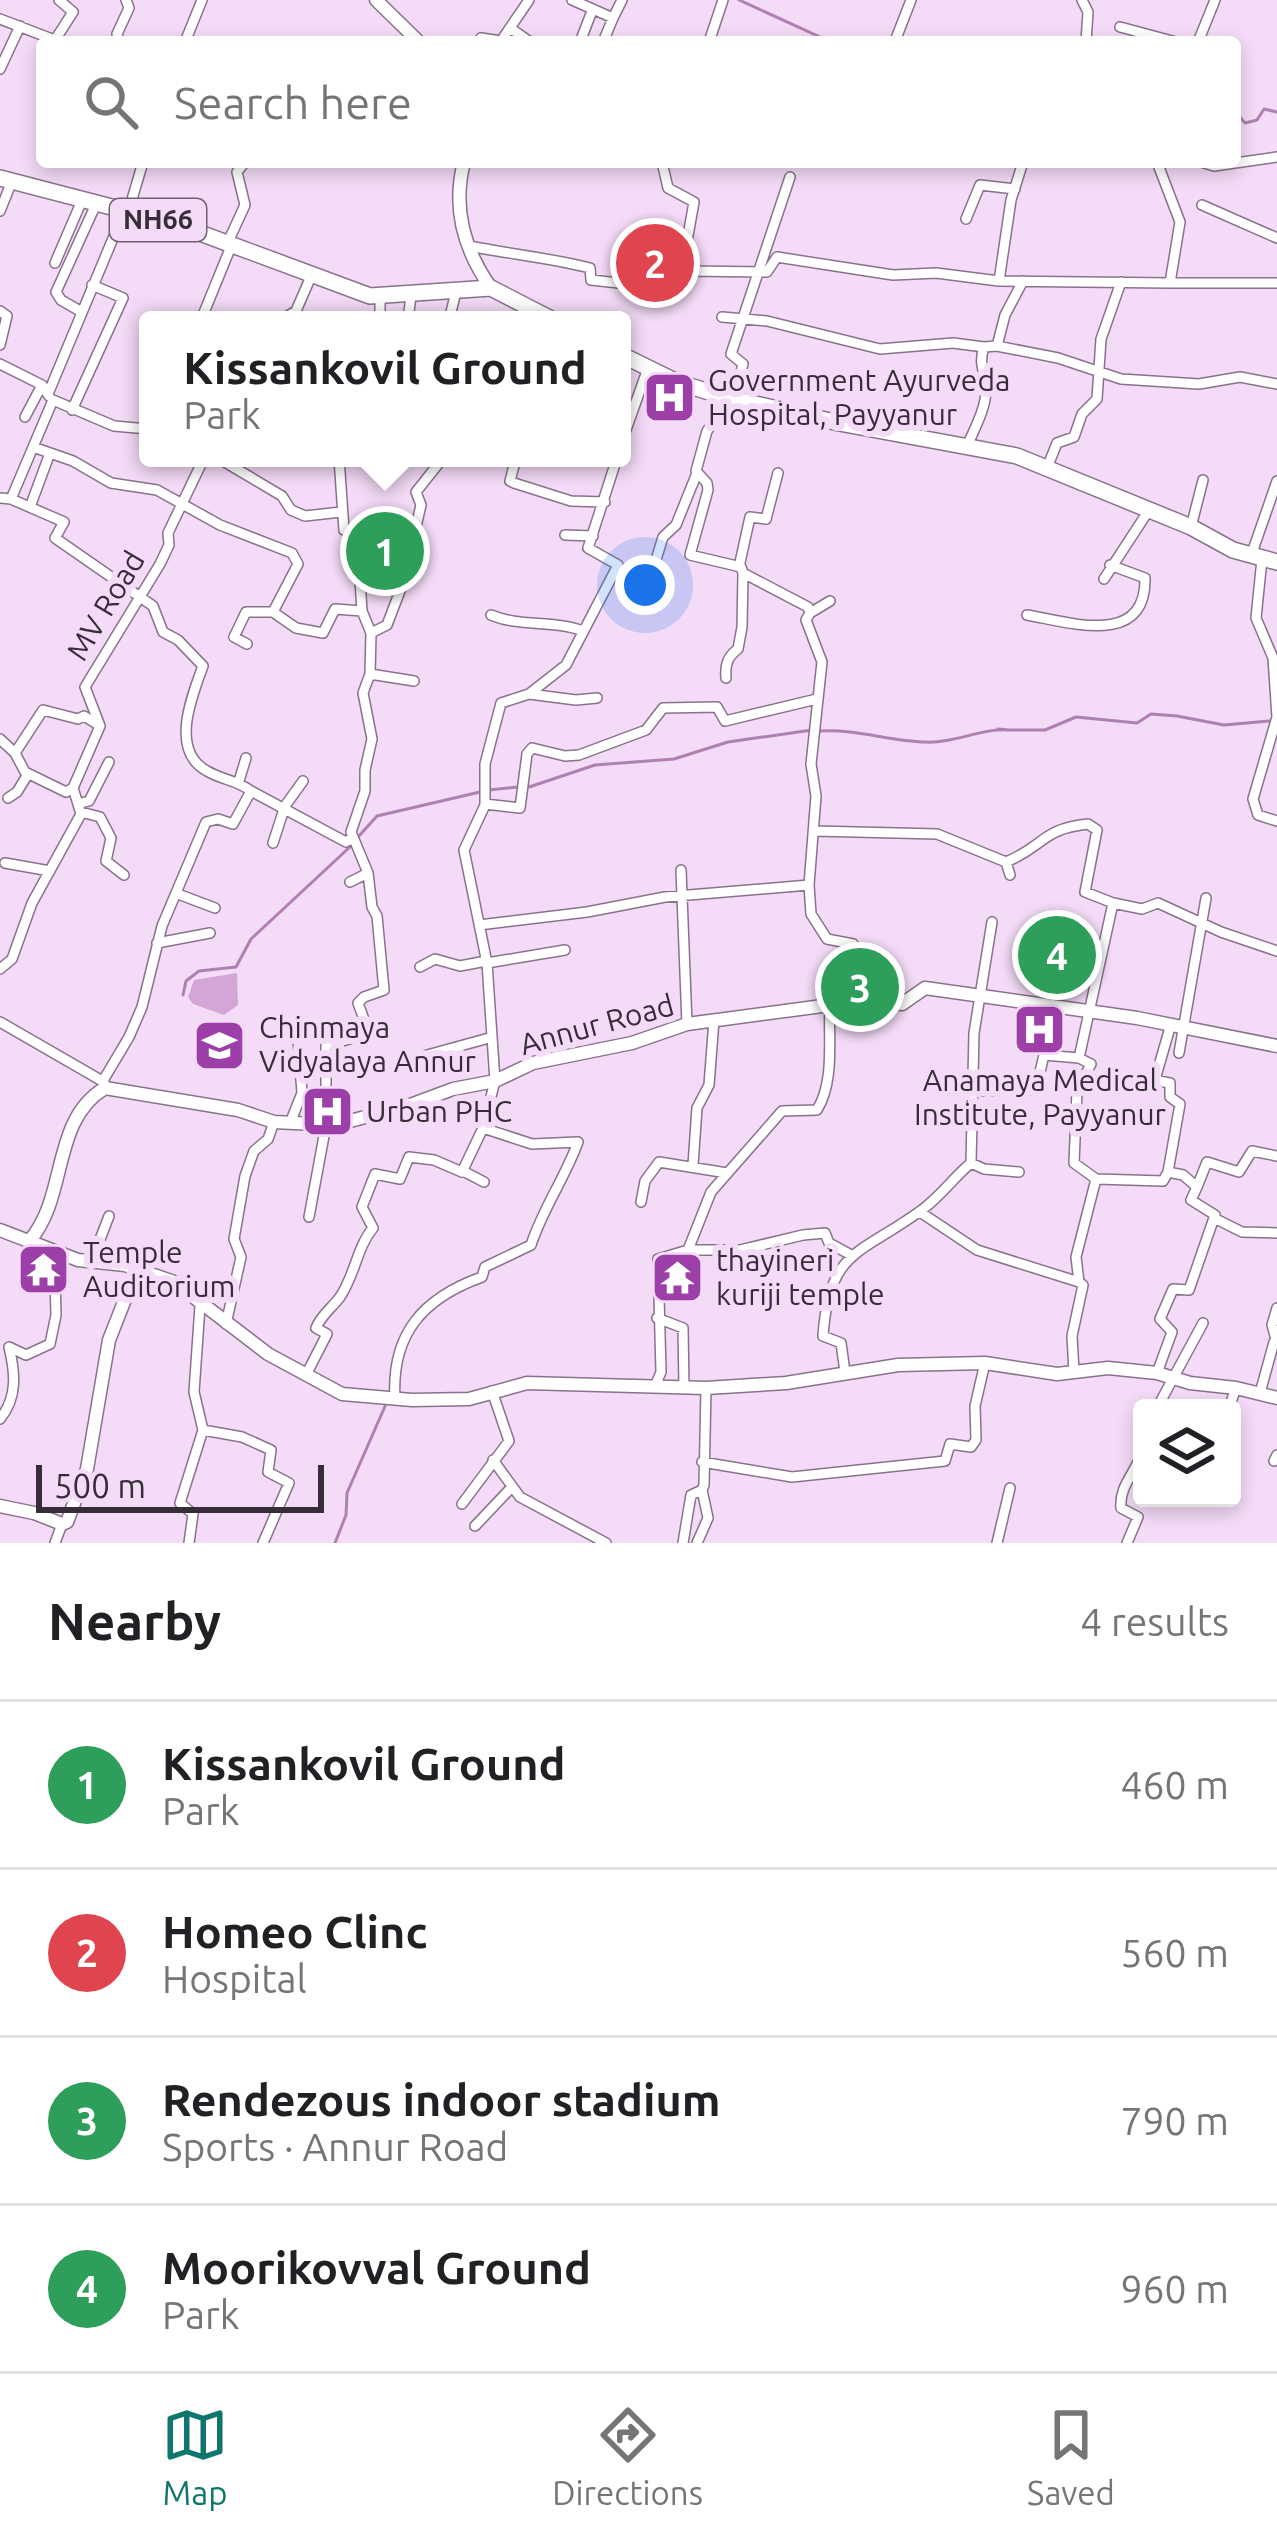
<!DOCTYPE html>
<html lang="en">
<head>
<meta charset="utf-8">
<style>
	body { margin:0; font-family:Ubuntu,sans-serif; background:#f2f2f2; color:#202124 }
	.controls { position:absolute; right:36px; bottom:36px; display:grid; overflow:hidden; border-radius:12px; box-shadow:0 6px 18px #0003 }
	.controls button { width:108px; height:108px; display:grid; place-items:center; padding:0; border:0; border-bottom:3px solid #e0e0e0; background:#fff; color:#202124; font:60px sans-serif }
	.scale { position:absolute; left:36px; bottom:30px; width:288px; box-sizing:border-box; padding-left:12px; border:6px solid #372d38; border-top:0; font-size:33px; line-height:42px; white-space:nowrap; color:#372d38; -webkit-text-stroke:9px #f4dbf7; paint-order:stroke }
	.you { position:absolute; left:645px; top:585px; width:42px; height:42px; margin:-30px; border:9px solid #fff; border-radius:50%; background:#1a73e8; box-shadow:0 0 0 18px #1a73e833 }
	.badge { display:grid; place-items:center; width:78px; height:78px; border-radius:50%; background:#0f766e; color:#fff; font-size:39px; font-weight:700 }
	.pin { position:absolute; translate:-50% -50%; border:6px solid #fff; box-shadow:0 3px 12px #0006 }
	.popup { position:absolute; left:139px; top:311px; width:492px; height:156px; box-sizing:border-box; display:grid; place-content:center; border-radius:12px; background:#fff; filter:drop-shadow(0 3px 9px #0005); font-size:39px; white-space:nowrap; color:#757577 }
	.popup b { font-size:45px; color:#202124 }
	.popup::after { content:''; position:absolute; left:50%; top:100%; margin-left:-24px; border:24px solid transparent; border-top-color:#fff }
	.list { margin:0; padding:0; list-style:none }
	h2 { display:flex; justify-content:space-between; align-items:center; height:156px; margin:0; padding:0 48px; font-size:51px }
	h2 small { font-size:39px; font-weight:400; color:#757577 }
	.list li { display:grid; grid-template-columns:78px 1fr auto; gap:36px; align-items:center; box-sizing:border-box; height:168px; padding:0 48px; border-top:3px solid #e0e0e0 }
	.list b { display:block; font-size:45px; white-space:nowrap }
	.list p { margin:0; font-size:39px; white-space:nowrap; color:#757577 }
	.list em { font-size:39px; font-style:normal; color:#757577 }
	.icon { flex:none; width:66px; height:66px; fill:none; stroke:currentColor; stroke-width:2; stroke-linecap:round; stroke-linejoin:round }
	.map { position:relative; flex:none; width:1277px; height:1543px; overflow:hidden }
	.search { position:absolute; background:#fff; box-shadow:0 6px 18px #0003; left:36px; right:36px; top:36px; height:132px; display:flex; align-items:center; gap:30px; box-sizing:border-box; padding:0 42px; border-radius:12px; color:#757577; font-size:45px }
	.sheet { height:828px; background:#fff }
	nav { display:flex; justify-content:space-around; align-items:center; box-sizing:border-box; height:168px; border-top:3px solid #e0e0e0; background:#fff; font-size:33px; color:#757577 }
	nav a { display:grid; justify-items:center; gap:6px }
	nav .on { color:#0f766e }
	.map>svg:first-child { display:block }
	.green { fill:#d3a6d7 }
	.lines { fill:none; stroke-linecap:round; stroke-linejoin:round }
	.stream { stroke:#ae81b2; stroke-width:3 }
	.minor-casing { stroke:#89728b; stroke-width:12 }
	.major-casing { stroke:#89728b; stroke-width:15 }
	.highway-casing { stroke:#89728b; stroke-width:18 }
	.minor { stroke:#fff; stroke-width:9 }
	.major { stroke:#fff; stroke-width:12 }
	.highway { stroke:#fff; stroke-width:15 }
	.labels { text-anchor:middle; stroke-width:12; stroke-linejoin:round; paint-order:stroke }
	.shield { fill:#f4dbf7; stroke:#706171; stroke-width:3 }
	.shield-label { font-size:27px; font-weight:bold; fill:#372d38 }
	.poi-label { font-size:30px; fill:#372d38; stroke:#f4dbf7; text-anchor:start }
	.street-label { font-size:30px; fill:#372d38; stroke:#f4dbf7 }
</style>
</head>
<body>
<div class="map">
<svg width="1277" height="1543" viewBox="0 0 1277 1543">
	<rect width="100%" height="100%" fill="#f4dbf7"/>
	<path class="green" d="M 367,533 L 408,541 L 401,573 L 365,561 L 363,537 Z
		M 1048,938 L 1081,949 L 1085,966 L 1074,972 L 1030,962 L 1032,942 Z
		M 237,973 L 238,1005 L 224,1015 L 193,1004 L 188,997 L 194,980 Z"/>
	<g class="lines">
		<path class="stream" d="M 739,0 L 831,42
			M 1235,111 L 1245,123 L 1257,120 L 1264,109 L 1277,112
			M 472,162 L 474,162
			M 1009,730 L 1045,730 L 1076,717 L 1137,723 L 1151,714 L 1177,716 L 1224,725 L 1269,721
			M 820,731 C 857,729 889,741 925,742 C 952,744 986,727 1009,730 L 998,729
			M 529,787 L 595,765 L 674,759 L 728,742 L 812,730
			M 489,790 L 518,787
			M 358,837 L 377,816 L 480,792
			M 183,995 L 186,981 L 199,971 L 236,967 L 251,939 L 352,845
			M 335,1543 L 346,1515 L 347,1493 L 386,1404"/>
		<defs>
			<path id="minor" d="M 572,0 L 613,18 L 622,0
				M 1082,0 L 1088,12 L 1086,42
				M 0,19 L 60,42
				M 1120,27 L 1176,42
				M 510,28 L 530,42
				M 897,36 L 911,0
				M 55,40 L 73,12 L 59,0
				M 120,42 L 117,34 L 129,8 L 126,0
				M 185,42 L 202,0
				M 480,42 L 481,38 L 501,41 L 529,0
				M 580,42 L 592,11
				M 603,42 L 613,18
				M 709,42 L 723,0
				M 1198,42 L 1215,0
				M 0,69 L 20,26
				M 662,162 L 668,188 L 694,202 L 681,275
				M 1157,162 L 1180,222 L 1170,283 L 1277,283
				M 1201,162 L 1214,166 L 1277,157
				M 1202,205 L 1277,238
				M 0,211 L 12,181
				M 128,213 L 143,162
				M 966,219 L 980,185 L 1015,189
				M 228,242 L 245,205 L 237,172 L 245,162
				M 469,246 C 510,254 550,258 590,268 L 591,280 L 628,284 L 638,280 L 674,278 L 690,271 L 767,272 L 777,257 L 893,275 L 936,273 L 999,281 L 1170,283
				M 55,263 L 83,198
				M 999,281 L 1011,200 L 1023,162
				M 0,311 L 7,316 L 0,345
				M 80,311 L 61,300 L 56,292 L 97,202
				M 722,317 L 767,321 L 880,349 L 953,343 L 984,347
				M 201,320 L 232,244
				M 281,320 L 296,311 L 312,274
				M 380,320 L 380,298
				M 408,320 L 411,296
				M 449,320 L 456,292
				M 997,346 L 1058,358 L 1121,379 L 1199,384 L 1240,377 L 1277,384
				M 0,364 L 42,385 L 49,396
				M 48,394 L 124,212
				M 725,397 L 720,413 L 707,431 L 696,471 L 707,483 L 708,490 L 690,555 L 741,567 L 743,573 L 808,607 L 810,613 L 806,620 L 822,662 L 811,764 L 816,796 L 809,885 L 811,914 L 827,939 L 853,944 L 847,1002
				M 734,399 L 743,364 L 731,354 L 790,177
				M 72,410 L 123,298 L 92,285
				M 25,417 L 42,385
				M 622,441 L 648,368
				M 967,446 C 975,428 987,406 986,387 C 985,370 978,365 984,347 L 997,346 L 1005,315 L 1023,281
				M 33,447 L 73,461 L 111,483 L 157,490 L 220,525 L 292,553 L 298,564 L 273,612 L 296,628 L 323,633 L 335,609 L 362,611
				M 218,458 L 282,496 L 291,510 L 305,516 L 341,512
				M 516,458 L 510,481 L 514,483 L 571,501 L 605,502
				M 1047,468 L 1057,443 L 1074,437 L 1082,414 L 1097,399 L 1101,339 L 1121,282
				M 1277,481 L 1253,550 L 1262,559 L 1256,618 L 1273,658 L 1277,717 L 1253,799 L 1258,815 L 1277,821
				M 0,498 L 11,499 L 53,400 L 114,426 L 148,429
				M 11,499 L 64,522 L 55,538 L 153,606 L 163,632 L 178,640 L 203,666 C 191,698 170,751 207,771 C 222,780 237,780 251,791 L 233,824 L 218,819 L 206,822 L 162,926 L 142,1007 L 129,1037 L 104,1079
				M 30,507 L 50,453
				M 1191,527 L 1203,480
				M 565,535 L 593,536
				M 655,563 L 663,537 L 676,525 L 697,473
				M 739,567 L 750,517 L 766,519 L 778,473
				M 1104,579 L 1149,510
				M 810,613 L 830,601
				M 491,615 C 519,627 554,620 583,631
				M 1027,615 C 1072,623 1146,647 1145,578 L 1110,565
				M 371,633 L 387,625 L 403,583 L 421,505 L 416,492 L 443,458
				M 247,644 L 234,637 L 246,612 L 273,612
				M 370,674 L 414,681
				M 726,678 C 725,665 727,657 738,649 L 742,627 L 743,573
				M 529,694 L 576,700 L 597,698
				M 0,739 L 15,753 L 43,710 L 78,719 L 84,716 L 100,726
				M 15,753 L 25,772 L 66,792 L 73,788
				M 239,781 L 246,758
				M 251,791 L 346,842 L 352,838
				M 8,798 L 17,792 L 28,774
				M 81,803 L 89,801 L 109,762
				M 485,804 L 520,808 L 527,754 L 532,748 L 565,756 L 579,755 L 646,730 L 663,708 L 717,707 L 725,721 L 817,699
				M 81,812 L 100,817 L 111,838 L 106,861 L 124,875
				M 815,831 L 937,834 L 1006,862 L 1010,875
				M 273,843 L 285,806 L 303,781
				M 1006,862 C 1045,846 1041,829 1088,824 L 1097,830 L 1085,892 L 1113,903
				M 5,863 L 50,871
				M 681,870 L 687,1024
				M 350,882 L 368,873
				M 178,894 L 215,908
				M 479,925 L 587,912 L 665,897 L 809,885
				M 157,943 L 210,933
				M 487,963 L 565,950
				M 420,967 L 435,959 L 460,966 L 486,961
				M 0,969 L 12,959 L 32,903 L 81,814 L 73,788 L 100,726 L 85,687 L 160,564 L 169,545 L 168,533 L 204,458
				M 0,1022 L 104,1082
				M 1179,1053 L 1206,898
				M 420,1057 L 489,1038
				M 973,1091 L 1036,1089 L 1044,1055 L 1079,1058
				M 290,1123 L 302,1093 L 298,1040
				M 335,1125 L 326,1090 L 326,1046 L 369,1033 L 358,1003 L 364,997 L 384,990 L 377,916 L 372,907 L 368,873 L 351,832 L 365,791 L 365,770 L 372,739 L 363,693 L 370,674 L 371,633 L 362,611 L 357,533 L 344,530 L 339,458
				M 971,1163 L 984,1169 L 1019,1172
				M 693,1165 L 697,1108 L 709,1085 L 714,1020
				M 463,1171 L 484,1182
				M 1096,1179 L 1163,1181 L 1168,1172
				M 1197,1187 L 1207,1162 L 1239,1172 L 1252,1151 L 1277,1156
				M 641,1202 L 645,1181 L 659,1162 L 727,1173
				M 920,1212 L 977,1250 L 1079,1282
				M 309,1217 L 326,1125
				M 1214,1218 L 1242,1232 L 1277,1233
				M 688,1250 L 740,1250 L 803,1235 L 825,1233 L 829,1243 L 853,1256
				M 92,1260 L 109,1216
				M 1277,1308 L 1272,1325 L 1277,1343
				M 657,1318 L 683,1328 L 684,1388
				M 226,1324 L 241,1257 L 234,1239 L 245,1176 L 254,1151 L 268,1139 L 274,1122
				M 845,1372 L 841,1343 L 823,1336 C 829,1248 861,1255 923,1209 C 941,1196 954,1177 971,1163 L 974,1033 L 992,922
				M 1074,1372 L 1072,1336 L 1083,1285 L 1079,1282 L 1076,1257 L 1096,1179 L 1074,1163 L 1077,1091 L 1091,1064 L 1079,1058 L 1113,903 L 1142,909 L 1158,903 L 1221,932 L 1277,951
				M 1157,1373 L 1172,1332 L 1160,1319 L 1173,1289 L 1189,1290 L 1215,1215 L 1191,1200 L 1197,1187 L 1183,1175 L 1168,1172 L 1180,1104 L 1170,1097 L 1170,1083 L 1158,1081 L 1156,1076 L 1171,1024
				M 306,1375 L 327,1334 L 316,1328 C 321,1315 332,1308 340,1297 C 355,1275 357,1247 373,1228 L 362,1207 L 375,1174 L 400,1179 L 409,1157 L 434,1160 L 462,1172 L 483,1128
				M 655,1386 L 661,1372 L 658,1259 L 688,1250 L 711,1192 L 782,1111 L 817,1110 C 835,1081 828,1039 830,1006
				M 1260,1393 L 1274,1342
				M 395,1399 C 391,1334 423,1298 482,1277 L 485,1267 L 531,1245 C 543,1208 565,1178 578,1142 L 532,1144 L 483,1128 L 495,1081 L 487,963 L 464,850 L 485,805 L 485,764 L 501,703 L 529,694 L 566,665 L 618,565 L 588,548 L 617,458
				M 1157,1408 L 1203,1323
				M 1229,1408 L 1236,1388
				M 0,1419 C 18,1397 15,1372 9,1347 L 26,1355 L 50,1344 L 56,1315 L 55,1277 L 62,1253
				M 203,1430 L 242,1437 L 271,1450 L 268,1472 L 289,1483 L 263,1543
				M 493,1460 L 520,1497 L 606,1543
				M 1274,1461 L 1277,1455
				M 702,1462 L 792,1477 L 945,1461 L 950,1444 L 971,1447 L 976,1440 L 975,1406 L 985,1363
				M 462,1504 L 509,1441 L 492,1391
				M 475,1526 L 511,1488
				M 55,1543 L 62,1524
				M 189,1543 L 193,1514 L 180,1503 L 203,1430 L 194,1392 L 200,1306
				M 683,1543 L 691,1495 L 702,1490 L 704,1485 L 706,1388
				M 697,1543 L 708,1518 L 702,1490
				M 997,1543 L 1010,1488
				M 1127,1543 L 1138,1517 L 1121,1508 C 1119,1485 1136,1473 1142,1452"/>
			<path id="major" d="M 376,0 L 419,42
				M 464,162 C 452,208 464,250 491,288
				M 0,1230 L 78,1260 L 125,1265 L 174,1282 L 268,1354 L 342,1394 L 412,1400 L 469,1399 L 527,1383 L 706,1388 L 786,1383 L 898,1365 L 985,1363 L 1057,1374 L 1108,1368 L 1157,1373 L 1190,1383 L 1236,1388 L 1277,1398
				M 30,1240 C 68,1196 51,1120 105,1088 L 238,1110 L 274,1122 L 335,1125 L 410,1105 L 453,1089 L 495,1081 L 533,1063 L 632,1043 L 687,1024 L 860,1001 L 902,1004 L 925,988 L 1137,1018 L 1277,1046
				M 0,1506 L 34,1513 L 62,1524 L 67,1522 L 87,1469 L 109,1340 L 137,1269"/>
			<path id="highway" d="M 0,178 L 173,223 L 370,296 L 491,288 L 553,320
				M 622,355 L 677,382 L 725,397 L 839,423 L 1017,456 L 1191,527 L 1233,550 L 1277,562"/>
		</defs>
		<use href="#minor" class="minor-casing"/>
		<use href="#major" class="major-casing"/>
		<use href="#highway" class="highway-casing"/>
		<use href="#minor" class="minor"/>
		<use href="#major" class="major"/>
		<use href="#highway" class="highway"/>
	</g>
	<defs>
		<symbol id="hospital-square" viewBox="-11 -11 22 22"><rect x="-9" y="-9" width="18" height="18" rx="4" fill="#9d3fa8" stroke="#f4dbf7"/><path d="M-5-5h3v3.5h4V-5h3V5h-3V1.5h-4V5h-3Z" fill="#fff"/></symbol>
		<symbol id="school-square" viewBox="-11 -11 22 22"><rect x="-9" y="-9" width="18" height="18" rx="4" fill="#9d3fa8" stroke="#f4dbf7"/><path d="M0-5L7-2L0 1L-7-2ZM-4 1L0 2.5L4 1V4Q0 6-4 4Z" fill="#fff"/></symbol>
		<symbol id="temple-square" viewBox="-11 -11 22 22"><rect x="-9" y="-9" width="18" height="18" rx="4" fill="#9d3fa8" stroke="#f4dbf7"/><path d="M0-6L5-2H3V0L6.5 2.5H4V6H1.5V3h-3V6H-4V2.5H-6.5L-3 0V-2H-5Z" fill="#fff"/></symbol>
	</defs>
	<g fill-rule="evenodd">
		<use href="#hospital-square" x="640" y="368" width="59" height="59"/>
		<use href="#hospital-square" x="1010" y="1000" width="59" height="59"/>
		<use href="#school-square" x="190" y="1016" width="59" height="59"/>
		<use href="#hospital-square" x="298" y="1082" width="59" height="59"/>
		<use href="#temple-square" x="14" y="1240" width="59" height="59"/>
		<use href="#temple-square" x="648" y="1248" width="59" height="59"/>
	</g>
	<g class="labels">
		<rect class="shield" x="110" y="199" width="96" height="42" rx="9"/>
		<g class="shield-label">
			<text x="158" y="229">NH66</text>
		</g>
		<g class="poi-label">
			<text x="708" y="391">Government Ayurveda<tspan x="708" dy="34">Hospital, Payyanur</tspan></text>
			<text x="259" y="1038">Chinmaya<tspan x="259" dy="34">Vidyalaya Annur</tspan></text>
			<text x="1040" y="1091" text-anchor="middle">Anamaya Medical<tspan x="1040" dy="34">Institute, Payyanur</tspan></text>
			<text x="366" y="1122">Urban PHC</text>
			<text x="83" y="1263">Temple<tspan x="83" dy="34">Auditorium</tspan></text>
			<text x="716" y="1271">thayineri<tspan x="716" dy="34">kuriji temple</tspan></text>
		</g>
		<g class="street-label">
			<text transform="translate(106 606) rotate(-59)" y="10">MV Road</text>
			<text transform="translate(597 1025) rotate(-15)" y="10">Annur Road</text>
		</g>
	</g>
</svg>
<div class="controls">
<button><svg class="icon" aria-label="layers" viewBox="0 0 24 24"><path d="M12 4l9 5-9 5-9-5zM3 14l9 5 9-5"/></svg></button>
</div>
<div class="scale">500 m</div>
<div class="you"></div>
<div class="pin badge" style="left:385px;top:551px;background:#2e9e5b">1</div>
<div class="popup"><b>Kissankovil Ground</b>Park</div>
<div class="pin badge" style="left:655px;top:263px;background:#e0444e">2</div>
<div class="pin badge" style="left:860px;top:987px;background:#2e9e5b">3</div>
<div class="pin badge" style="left:1057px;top:955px;background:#2e9e5b">4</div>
<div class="search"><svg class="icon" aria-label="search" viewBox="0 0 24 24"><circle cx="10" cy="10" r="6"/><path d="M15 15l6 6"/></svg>Search here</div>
</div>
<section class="sheet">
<h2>Nearby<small>4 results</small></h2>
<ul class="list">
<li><span class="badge" style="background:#2e9e5b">1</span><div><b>Kissankovil Ground</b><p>Park</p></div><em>460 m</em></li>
<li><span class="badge" style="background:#e0444e">2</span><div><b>Homeo Clinc</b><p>Hospital</p></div><em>560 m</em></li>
<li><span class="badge" style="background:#2e9e5b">3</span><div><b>Rendezous indoor stadium</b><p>Sports · Annur Road</p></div><em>790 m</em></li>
<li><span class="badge" style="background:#2e9e5b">4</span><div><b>Moorikovval Ground</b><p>Park</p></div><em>960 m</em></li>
</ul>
</section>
<nav>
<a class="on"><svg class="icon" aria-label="map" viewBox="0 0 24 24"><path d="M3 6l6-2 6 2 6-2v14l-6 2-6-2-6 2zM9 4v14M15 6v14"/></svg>Map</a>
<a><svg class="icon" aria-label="directions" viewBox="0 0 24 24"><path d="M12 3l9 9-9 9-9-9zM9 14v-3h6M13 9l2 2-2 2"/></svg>Directions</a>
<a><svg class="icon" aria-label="saved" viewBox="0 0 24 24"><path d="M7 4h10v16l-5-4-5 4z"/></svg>Saved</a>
</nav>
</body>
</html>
